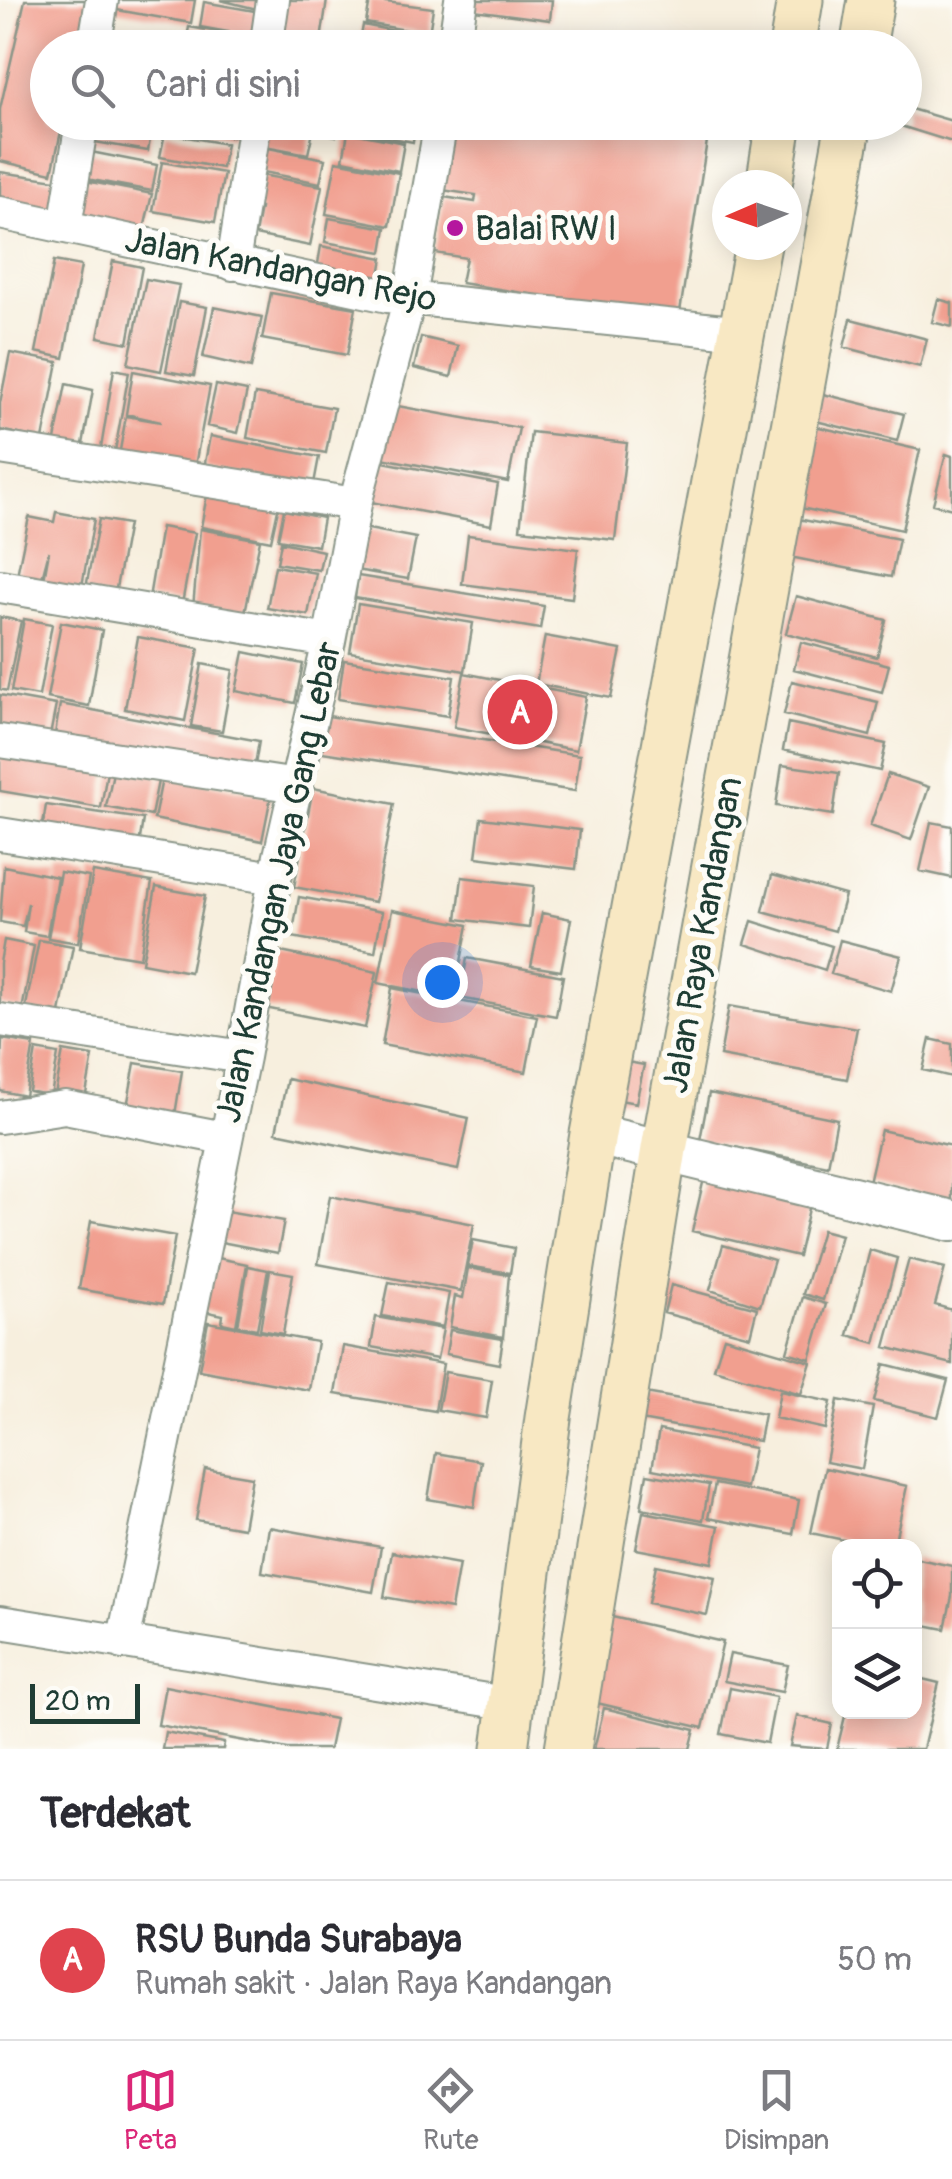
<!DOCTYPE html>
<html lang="id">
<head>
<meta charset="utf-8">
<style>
	body { margin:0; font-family:Pangolin,sans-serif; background:#f2f2f3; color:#2b2b33 }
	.controls { position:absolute; right:30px; bottom:30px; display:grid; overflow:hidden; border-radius:20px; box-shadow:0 5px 25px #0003 }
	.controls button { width:90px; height:90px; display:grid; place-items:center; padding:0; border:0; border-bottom:2px solid #e1e1e2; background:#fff; color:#2b2b33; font:50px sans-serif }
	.compass { position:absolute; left:712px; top:170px; width:90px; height:90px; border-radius:50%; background:#fff; box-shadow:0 5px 25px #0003; rotate:268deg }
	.scale { position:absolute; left:30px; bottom:25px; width:110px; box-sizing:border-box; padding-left:10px; border:5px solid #1f3d34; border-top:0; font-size:28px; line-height:35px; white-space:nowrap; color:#1f3d34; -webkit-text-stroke:8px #fdfcf7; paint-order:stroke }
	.you { position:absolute; left:442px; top:982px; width:35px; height:35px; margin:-25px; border:8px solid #fff; border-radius:50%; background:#1a73e8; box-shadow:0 0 0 15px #1a73e833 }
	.badge { display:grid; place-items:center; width:65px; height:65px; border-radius:50%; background:#db2777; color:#fff; font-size:32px; font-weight:700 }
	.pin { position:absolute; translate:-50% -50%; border:5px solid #fff; box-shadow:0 2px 10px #0006 }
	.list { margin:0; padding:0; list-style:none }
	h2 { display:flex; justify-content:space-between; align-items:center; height:130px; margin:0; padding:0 40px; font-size:42px }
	h2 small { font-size:32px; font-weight:400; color:#7c7c81 }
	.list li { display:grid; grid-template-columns:65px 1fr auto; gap:30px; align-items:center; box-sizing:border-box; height:160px; padding:0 40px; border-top:2px solid #e1e1e2 }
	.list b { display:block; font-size:38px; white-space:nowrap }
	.list p { margin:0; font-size:32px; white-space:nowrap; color:#7c7c81 }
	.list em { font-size:32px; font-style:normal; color:#7c7c81 }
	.icon { flex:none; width:55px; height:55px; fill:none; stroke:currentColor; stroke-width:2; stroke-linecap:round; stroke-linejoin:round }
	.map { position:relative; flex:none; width:952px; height:1749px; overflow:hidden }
	.search { position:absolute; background:#fff; box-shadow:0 5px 25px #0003; left:30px; right:30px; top:30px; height:110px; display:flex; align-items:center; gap:25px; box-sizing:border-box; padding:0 35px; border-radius:55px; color:#7c7c81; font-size:38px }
	.sheet { height:290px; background:#fff }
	nav { display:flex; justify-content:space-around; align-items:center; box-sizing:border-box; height:140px; border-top:2px solid #e1e1e2; background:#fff; font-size:28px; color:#7c7c81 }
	nav a { display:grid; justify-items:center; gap:5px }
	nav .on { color:#db2777 }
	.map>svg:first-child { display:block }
	.building { fill:#f19f8f }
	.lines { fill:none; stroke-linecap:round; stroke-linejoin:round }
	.minor-casing { stroke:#8b9689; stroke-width:36 }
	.tertiary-casing { stroke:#8b9689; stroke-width:44 }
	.secondary-casing { stroke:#8b9689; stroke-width:49 }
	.minor { stroke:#fff; stroke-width:32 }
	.tertiary { stroke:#fff; stroke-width:40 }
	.secondary { stroke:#f8e8c3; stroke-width:45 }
	.poi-dot { fill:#b5179e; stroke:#fdfcf7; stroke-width:4 }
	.labels { text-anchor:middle; stroke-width:10; stroke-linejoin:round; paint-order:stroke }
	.poi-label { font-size:35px; fill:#1f3d34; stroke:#fdfcf7; text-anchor:start }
	.street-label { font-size:35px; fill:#1f3d34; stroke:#fdfcf7 }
</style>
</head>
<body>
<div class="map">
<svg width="952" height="1749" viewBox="0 0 952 1749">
	<rect width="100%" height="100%" fill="#fdfcf7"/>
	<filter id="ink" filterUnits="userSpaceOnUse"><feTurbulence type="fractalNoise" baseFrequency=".01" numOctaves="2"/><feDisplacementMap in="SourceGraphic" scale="20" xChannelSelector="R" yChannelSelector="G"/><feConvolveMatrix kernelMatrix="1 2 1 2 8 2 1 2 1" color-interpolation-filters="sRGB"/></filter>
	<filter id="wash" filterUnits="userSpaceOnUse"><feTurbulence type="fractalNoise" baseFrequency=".0048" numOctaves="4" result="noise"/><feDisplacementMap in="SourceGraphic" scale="40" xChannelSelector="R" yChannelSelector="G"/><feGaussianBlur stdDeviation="2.25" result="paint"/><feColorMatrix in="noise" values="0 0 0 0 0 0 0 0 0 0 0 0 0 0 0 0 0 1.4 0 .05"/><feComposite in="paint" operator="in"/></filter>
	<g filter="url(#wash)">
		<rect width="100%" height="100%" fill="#f7efde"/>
		<g id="blocks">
			<path class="building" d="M 25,0 L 91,0 L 81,48 L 48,48 L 48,122 L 63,122 L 52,173 L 0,161 L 0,109 Z
				M 112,0 L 195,0 L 191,23 L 111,9 Z
				M 220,0 L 259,0 L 257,9 Z
				M 281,0 L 327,0 L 320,47 L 268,48 Z
				M 370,0 L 433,8 L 429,34 L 366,23 Z
				M 467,0 L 552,0 L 550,20 L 466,9 Z
				M 204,2 L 260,12 L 256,37 L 200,27 Z
				M 363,25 L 426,37 L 424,48 L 359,48 Z
				M 189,27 L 241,36 L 239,48 L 185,48 Z
				M 109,39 L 147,46 L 146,48 L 107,48 Z
				M 904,107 L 952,121 L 952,142 L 891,123 L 904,122 Z
				M 92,122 L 153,122 L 148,151 L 89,141 Z
				M 162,122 L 235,122 L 232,137 Z
				M 339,122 L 336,136 L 313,131 L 308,154 L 259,145 L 263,123 Z
				M 345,122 L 416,122 L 413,142 L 344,129 Z
				M 453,122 L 710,122 L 679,318 L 461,283 L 466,258 L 435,253 L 444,197 L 475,202 L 476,195 L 442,190 Z
				M 348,132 L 404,143 L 399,171 L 343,160 Z
				M 165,133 L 226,144 L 222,168 L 160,157 Z
				M 258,146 L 325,159 L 320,183 L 253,170 Z
				M 86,151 L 157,165 L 152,191 L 81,178 Z
				M 336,161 L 399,173 L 390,226 L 326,214 Z
				M 162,162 L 224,173 L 215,222 L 153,211 Z
				M 0,172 L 56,180 L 52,210 L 0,203 Z
				M 261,175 L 322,186 L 310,246 L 255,235 L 260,208 L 255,207 Z
				M 81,180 L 152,194 L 144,229 L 74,216 Z
				M 329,218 L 386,228 L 382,252 L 325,242 Z
				M 321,246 L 383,258 L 378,286 L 316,275 Z
				M 54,261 L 81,266 L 64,358 L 36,352 Z
				M 113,261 L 142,267 L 128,343 L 98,337 Z
				M 146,279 L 179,285 L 161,371 L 128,364 Z
				M 271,293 L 356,308 L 347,355 L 262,339 Z
				M 938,299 L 952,303 L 952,327 L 932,322 Z
				M 179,302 L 207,307 L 194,376 L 166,371 Z
				M 214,307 L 262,317 L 251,368 L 203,357 Z
				M 851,319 L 927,339 L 920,367 L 844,347 Z
				M 421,337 L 458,346 L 451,377 L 414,368 Z
				M 10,353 L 58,362 L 43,439 L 0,430 L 0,403 Z
				M 114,369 L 129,372 L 115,451 L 101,448 Z
				M 133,371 L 210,386 L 194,471 L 119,456 L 126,416 L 161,422 L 126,414 Z
				M 66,384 L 93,390 L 81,455 L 53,450 Z
				M 216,385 L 247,391 L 238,433 L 207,426 Z
				M 815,392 L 904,414 L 897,441 L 808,419 Z
				M 255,394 L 334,408 L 326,453 L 247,438 Z
				M 392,405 L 519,428 L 508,482 L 382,458 Z
				M 810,425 L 920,450 L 902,530 L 792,506 Z
				M 531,432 L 627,443 L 615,540 L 520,529 Z
				M 210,436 L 319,457 L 313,489 L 204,468 Z
				M 946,454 L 952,456 L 952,509 L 933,504 Z
				M 378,461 L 498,484 L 491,525 L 371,502 Z
				M 207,495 L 278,509 L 271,541 L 201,527 Z
				M 284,510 L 323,518 L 318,546 L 278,539 Z
				M 56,512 L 94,519 L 81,592 L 43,585 L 49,551 L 41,581 L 17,575 L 29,517 L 54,522 Z
				M 99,519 L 128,524 L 114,599 L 85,593 Z
				M 798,519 L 899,539 L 891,577 L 790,557 Z
				M 161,527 L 195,533 L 182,604 L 149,598 Z
				M 363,528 L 416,538 L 408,579 L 356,570 Z
				M 200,529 L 260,540 L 244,617 L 193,608 Z
				M 468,535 L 578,549 L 572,598 L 462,584 Z
				M 281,542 L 323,551 L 319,570 L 277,563 Z
				M 275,566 L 316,573 L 308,615 L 267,608 Z
				M 358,576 L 544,606 L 540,629 L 355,598 Z
				M 796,596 L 886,620 L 877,657 L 786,633 Z
				M 358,604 L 473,623 L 465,671 L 350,652 Z
				M 0,617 L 21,621 L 7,691 L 0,689 Z
				M 24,619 L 52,624 L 39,696 L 11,691 Z
				M 61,622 L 102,630 L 89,706 L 47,698 Z
				M 545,636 L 621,650 L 611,698 L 536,684 Z
				M 138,637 L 199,648 L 185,721 L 125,709 Z
				M 801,642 L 889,665 L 882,692 L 794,669 Z
				M 244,652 L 303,664 L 295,703 L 236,691 Z
				M 344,660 L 454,677 L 448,716 L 338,699 Z
				M 202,664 L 233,670 L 222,731 L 191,726 Z
				M 464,673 L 586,697 L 576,750 L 454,727 Z
				M 792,681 L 878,702 L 870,736 L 784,714 Z
				M 0,695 L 56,705 L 48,746 L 0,737 Z
				M 60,704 L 259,741 L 253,777 L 54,740 Z
				M 328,716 L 580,755 L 575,791 L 322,752 Z
				M 788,723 L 886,744 L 880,771 L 783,750 Z
				M 0,748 L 108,765 L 101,808 L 0,791 Z
				M 782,765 L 839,773 L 833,815 L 776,806 Z
				M 114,767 L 159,776 L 151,816 L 106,807 Z
				M 163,774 L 271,796 L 262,841 L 154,819 Z
				M 888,774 L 929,787 L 911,840 L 870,826 Z
				M 313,788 L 394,804 L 375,902 L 294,887 Z
				M 46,805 L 143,819 L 138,852 L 41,838 Z
				M 481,818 L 580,830 L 576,869 L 476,857 Z
				M 931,822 L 952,826 L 952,878 L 920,871 Z
				M 4,866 L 57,877 L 47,936 L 24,932 L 28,903 L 23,926 L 0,922 Z
				M 60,872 L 89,877 L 78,943 L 48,938 Z
				M 93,872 L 152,882 L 140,958 L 80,948 Z
				M 772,875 L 845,895 L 835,931 L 763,911 Z
				M 462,877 L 534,886 L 529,928 L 457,919 Z
				M 156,887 L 205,896 L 190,972 L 142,963 Z
				M 299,897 L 382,912 L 375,952 L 292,937 Z
				M 392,910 L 468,925 L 454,998 L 378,983 Z
				M 542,913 L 571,919 L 561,971 L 531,966 Z
				M 752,921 L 832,946 L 825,970 L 745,944 Z
				M 4,940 L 34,946 L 22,1010 L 0,1005 L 0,963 Z
				M 39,940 L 73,946 L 59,1018 L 25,1011 Z
				M 840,940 L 901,956 L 891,991 L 831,974 Z
				M 276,951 L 377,972 L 365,1028 L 265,1008 Z
				M 467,958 L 563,976 L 556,1016 L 460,998 Z
				M 392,988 L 537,1016 L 526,1072 L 382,1045 Z
				M 729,1006 L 857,1028 L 847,1079 L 720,1056 Z
				M 2,1039 L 34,1044 L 25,1096 L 0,1091 Z
				M 930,1039 L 952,1044 L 952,1077 L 923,1070 Z
				M 36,1050 L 58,1054 L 51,1096 L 29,1091 Z
				M 63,1051 L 93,1056 L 84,1105 L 54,1100 Z
				M 616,1060 L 644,1065 L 636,1103 L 609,1098 Z
				M 135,1063 L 182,1071 L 175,1115 L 127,1107 Z
				M 287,1079 L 469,1118 L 458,1170 L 276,1132 Z
				M 709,1093 L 837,1119 L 828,1166 L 700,1140 Z
				M 881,1130 L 952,1146 L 952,1201 L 869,1182 Z
				M 705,1174 L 811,1200 L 798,1256 L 692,1231 Z
				M 330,1196 L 474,1224 L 461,1291 L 318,1264 Z
				M 221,1210 L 284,1221 L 278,1253 L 216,1241 Z
				M 91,1221 L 175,1236 L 163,1304 L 79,1289 Z
				M 822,1230 L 841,1235 L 823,1300 L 803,1294 Z
				M 473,1240 L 514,1248 L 510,1273 L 468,1266 Z
				M 723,1245 L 774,1260 L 760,1306 L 710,1290 Z
				M 870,1250 L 897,1258 L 875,1343 L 848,1335 Z
				M 203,1255 L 247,1264 L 236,1326 L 222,1323 L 223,1315 L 194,1309 Z
				M 909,1259 L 945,1268 L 935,1305 L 952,1310 L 952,1364 L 885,1347 Z
				M 248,1266 L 268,1270 L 257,1329 L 238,1326 Z
				M 468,1268 L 509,1275 L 503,1337 L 450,1327 L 455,1296 L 463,1298 Z
				M 270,1270 L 293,1274 L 283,1334 L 260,1330 Z
				M 389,1282 L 449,1293 L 443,1327 L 382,1316 Z
				M 671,1285 L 757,1308 L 750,1336 L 664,1313 Z
				M 803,1297 L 826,1304 L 810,1359 L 787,1352 Z
				M 376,1317 L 443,1329 L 437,1359 L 371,1347 Z
				M 208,1322 L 317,1342 L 309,1390 L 199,1370 Z
				M 450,1330 L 503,1339 L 499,1364 L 446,1354 Z
				M 724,1337 L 811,1362 L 801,1394 L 714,1369 Z
				M 343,1346 L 443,1364 L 435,1411 L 335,1394 Z
				M 884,1364 L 948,1380 L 938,1417 L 874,1401 Z
				M 445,1372 L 492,1380 L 486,1418 L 438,1410 Z
				M 780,1391 L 831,1402 L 825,1429 L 775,1418 Z
				M 640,1392 L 764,1414 L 759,1441 L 635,1419 Z
				M 838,1400 L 873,1407 L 862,1469 L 826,1462 Z
				M 659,1430 L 754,1448 L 746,1487 L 652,1469 Z
				M 436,1453 L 481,1461 L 474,1507 L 428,1499 Z
				M 825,1468 L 907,1486 L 894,1546 L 872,1546 L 811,1533 Z
				M 205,1469 L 252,1477 L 243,1528 L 196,1520 Z
				M 647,1474 L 709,1485 L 703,1520 L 641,1508 Z
				M 715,1484 L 799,1500 L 793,1534 L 708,1518 Z
				M 643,1512 L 719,1526 L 712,1563 L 636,1549 Z
				M 269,1527 L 381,1547 L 373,1592 L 262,1572 Z
				M 392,1552 L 459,1564 L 451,1609 L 384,1597 Z
				M 914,1558 L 952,1566 L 952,1596 L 945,1629 L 914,1623 Z
				M 656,1565 L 715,1577 L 707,1615 L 648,1603 Z
				M 599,1614 L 723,1642 L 703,1728 L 580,1699 Z
				M 730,1654 L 788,1665 L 782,1692 L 724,1681 Z
				M 914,1677 L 939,1683 L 923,1749 L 837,1749 L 846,1712 L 914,1712 Z
				M 165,1686 L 335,1719 L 329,1749 L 288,1749 L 158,1725 Z
				M 730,1688 L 776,1697 L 767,1743 L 721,1734 Z
				M 604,1708 L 695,1730 L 690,1749 L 594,1749 Z
				M 797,1716 L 832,1724 L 827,1749 L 790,1746 Z
				M 165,1732 L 224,1743 L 223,1749 L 162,1749 Z"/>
		</g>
	</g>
	<g filter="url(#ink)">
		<use href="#blocks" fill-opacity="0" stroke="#8b9689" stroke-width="2.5"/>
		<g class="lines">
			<defs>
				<path id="minor" d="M 94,48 L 102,0
					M 266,48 L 273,0
					M 454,48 L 461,0
					M 0,213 L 388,296 L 743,333
					M 65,226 L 82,122
					M 233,264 L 255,122
					M 0,448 L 355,504
					M 0,586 L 329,641
					M 0,741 L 297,786
					M 0,834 L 275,878
					M 0,1020 L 243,1057
					M 0,1117 L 65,1107 L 224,1138
					M 0,1622 L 512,1704
					M 123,1643 L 243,1057 L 275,878 L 329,641 L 355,504 L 410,297 L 441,122"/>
				<path id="tertiary" d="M 593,1134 L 952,1221"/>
				<path id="secondary" d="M 792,48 L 800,0
					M 863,48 L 871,0
					M 769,185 L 779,122
					M 505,1749 L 548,1418 L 593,1134 L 758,245
					M 568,1749 L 664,1149 L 849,122"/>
			</defs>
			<use href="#minor" class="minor-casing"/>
			<use href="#tertiary" class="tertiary-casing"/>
			<use href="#secondary" class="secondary-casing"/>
			<use href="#minor" class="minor"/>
			<use href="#tertiary" class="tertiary"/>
			<use href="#secondary" class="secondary"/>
		</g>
	</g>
	<circle class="poi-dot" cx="455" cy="228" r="10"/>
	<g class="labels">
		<g class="poi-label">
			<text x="475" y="240">Balai RW I</text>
		</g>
		<g class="street-label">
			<text transform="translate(281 269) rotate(11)" y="12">Jalan Kandangan Rejo</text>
			<text transform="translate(278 882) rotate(-78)" y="12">Jalan Kandangan Jaya Gang Lebar</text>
			<text transform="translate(702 935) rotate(-80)" y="12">Jalan Raya Kandangan</text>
		</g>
	</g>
</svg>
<div class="controls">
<button><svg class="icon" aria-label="locate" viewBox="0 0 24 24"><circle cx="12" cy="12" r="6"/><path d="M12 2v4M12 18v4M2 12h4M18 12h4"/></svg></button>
<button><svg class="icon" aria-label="layers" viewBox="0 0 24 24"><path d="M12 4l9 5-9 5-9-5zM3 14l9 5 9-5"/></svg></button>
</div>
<svg class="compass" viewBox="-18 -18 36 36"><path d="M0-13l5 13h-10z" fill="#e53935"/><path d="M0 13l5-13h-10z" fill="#7c7c81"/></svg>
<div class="scale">20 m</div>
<div class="you"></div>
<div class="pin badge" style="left:520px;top:712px;background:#e0444e">A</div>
<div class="search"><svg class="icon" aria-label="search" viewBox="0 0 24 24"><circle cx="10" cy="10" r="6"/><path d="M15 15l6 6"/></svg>Cari di sini</div>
</div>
<section class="sheet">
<h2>Terdekat<small></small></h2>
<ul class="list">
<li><span class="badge" style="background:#e0444e">A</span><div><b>RSU Bunda Surabaya</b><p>Rumah sakit · Jalan Raya Kandangan</p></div><em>50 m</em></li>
</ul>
</section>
<nav>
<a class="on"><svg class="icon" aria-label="map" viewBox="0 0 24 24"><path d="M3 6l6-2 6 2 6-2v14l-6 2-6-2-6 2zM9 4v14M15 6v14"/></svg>Peta</a>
<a><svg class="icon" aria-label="directions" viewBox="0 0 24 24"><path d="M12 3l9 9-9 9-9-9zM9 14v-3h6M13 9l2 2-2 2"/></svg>Rute</a>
<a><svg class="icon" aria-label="saved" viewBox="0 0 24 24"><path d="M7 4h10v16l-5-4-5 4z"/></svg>Disimpan</a>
</nav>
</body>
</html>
